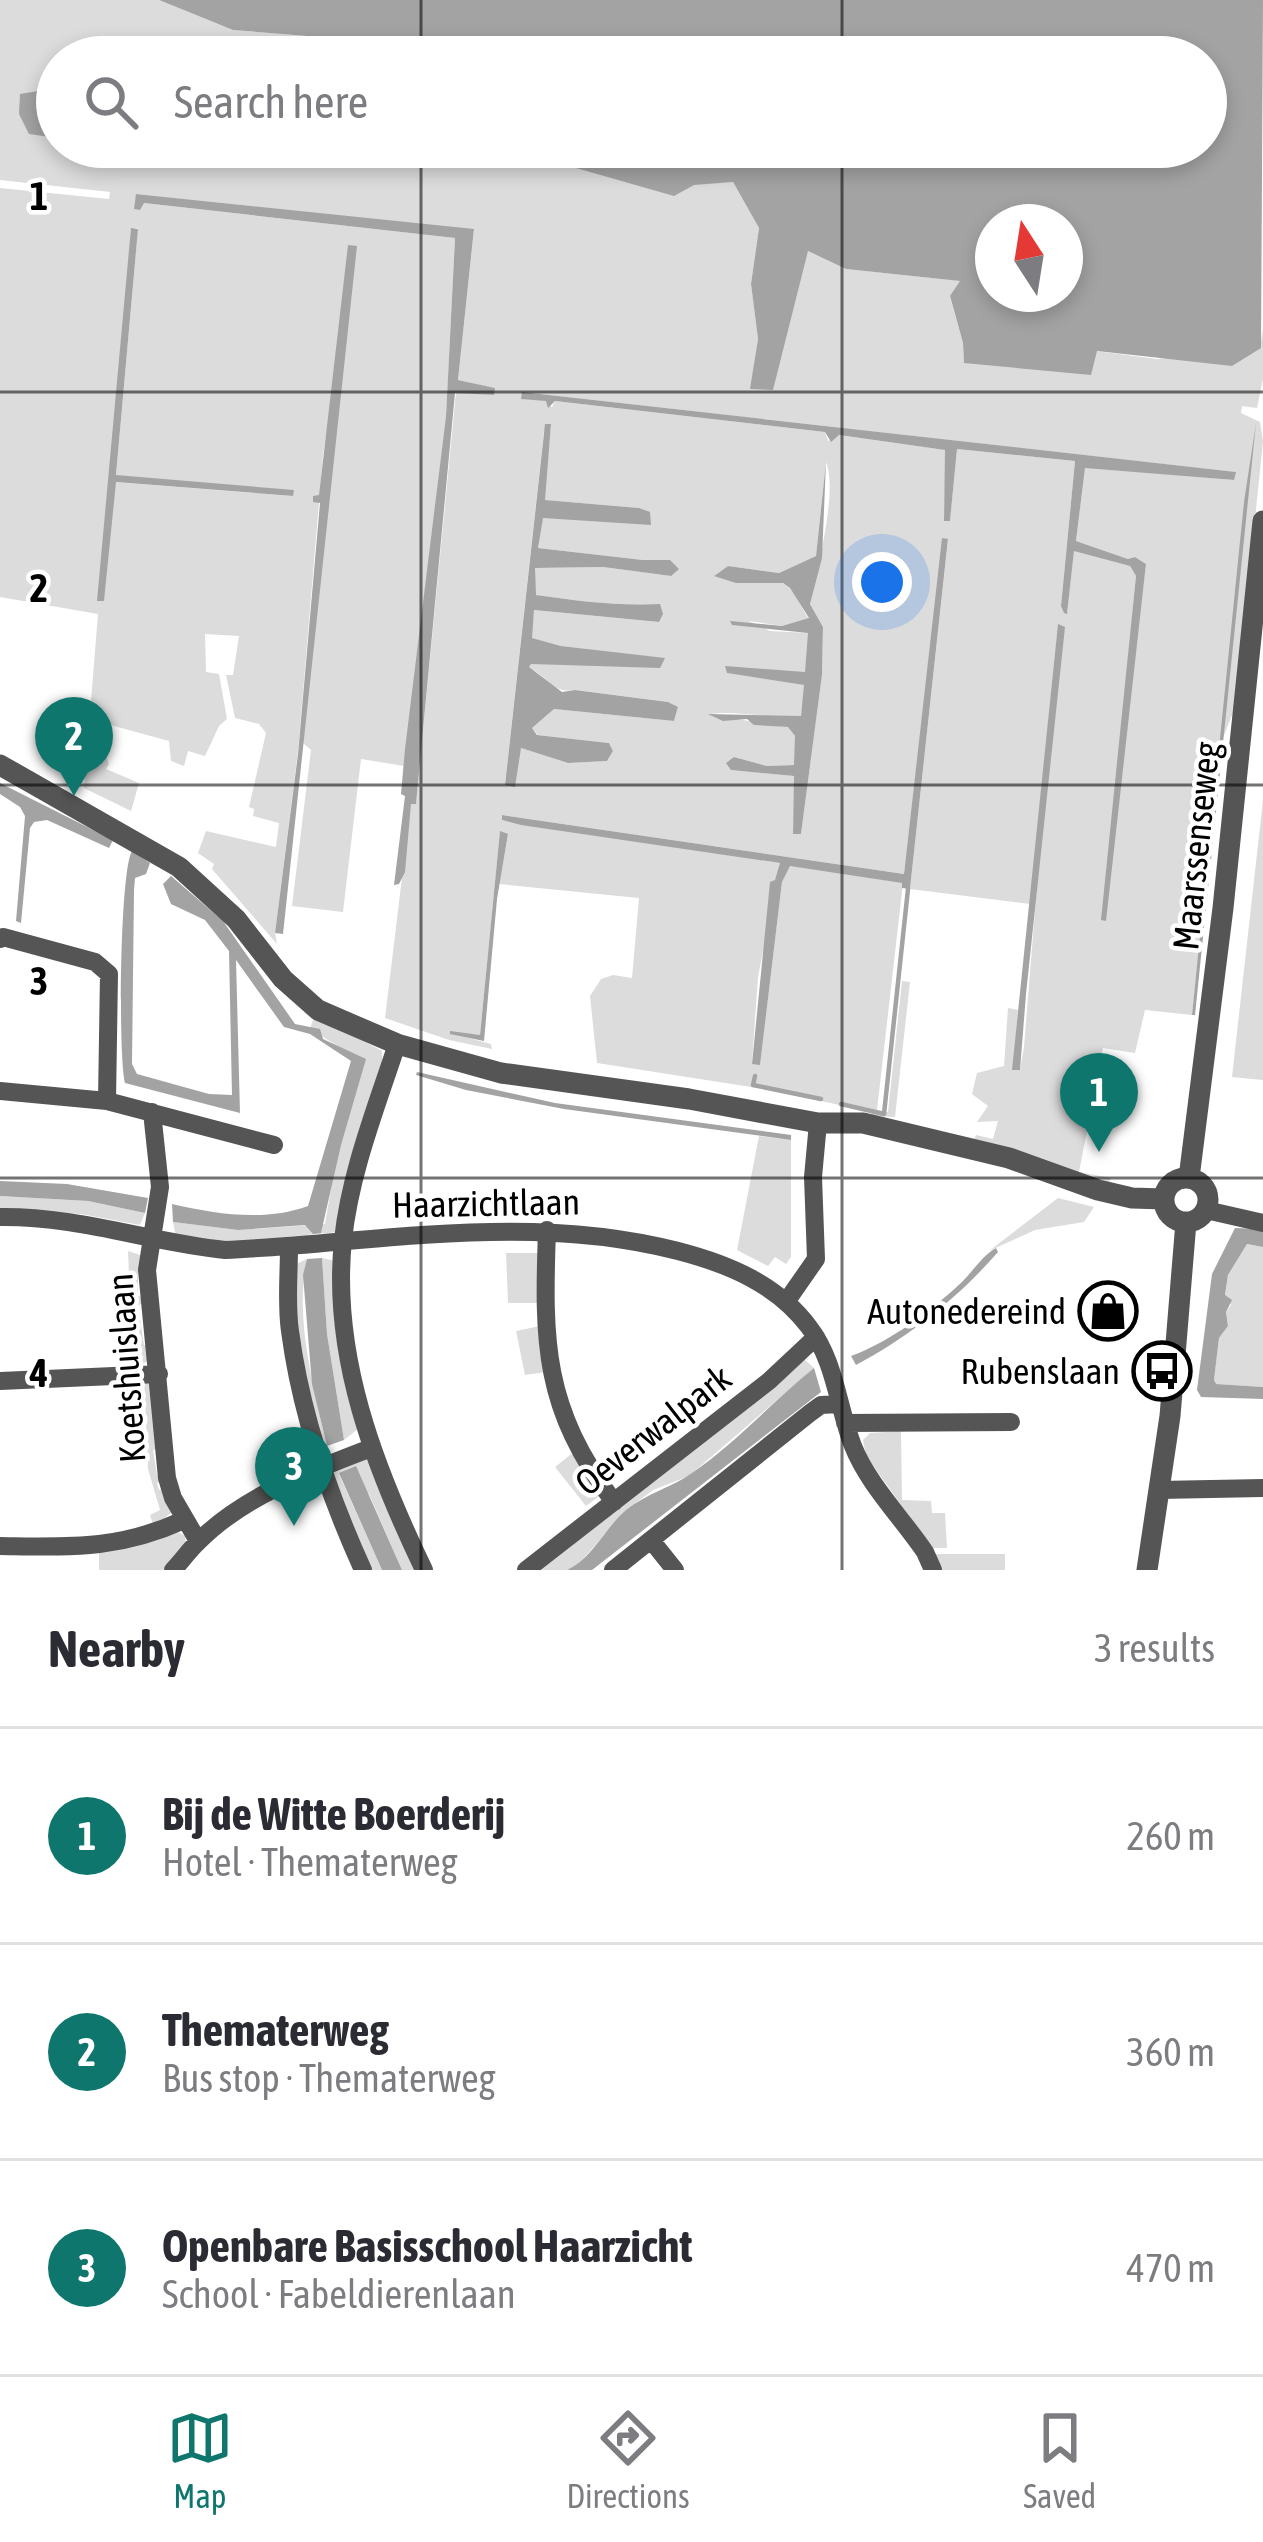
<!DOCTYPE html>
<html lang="en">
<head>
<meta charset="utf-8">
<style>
	body { margin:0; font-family:"Asap Condensed",sans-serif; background:#f2f2f3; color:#2b2b33 }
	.compass { position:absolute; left:975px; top:204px; width:108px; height:108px; border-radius:50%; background:#fff; box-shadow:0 6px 18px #0003; rotate:348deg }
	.you { position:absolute; left:882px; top:582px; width:42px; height:42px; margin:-30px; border:9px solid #fff; border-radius:50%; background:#1a73e8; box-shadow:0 0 0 18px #1a73e833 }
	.badge { display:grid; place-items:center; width:78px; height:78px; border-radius:50%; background:#0f766e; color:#fff; font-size:39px; font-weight:700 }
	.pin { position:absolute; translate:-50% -99px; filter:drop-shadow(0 3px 6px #0008) }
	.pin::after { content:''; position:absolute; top:63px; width:42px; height:36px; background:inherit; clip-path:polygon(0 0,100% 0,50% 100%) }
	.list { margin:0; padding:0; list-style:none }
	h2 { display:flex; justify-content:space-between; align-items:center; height:156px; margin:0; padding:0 48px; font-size:51px }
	h2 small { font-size:39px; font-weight:400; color:#7c7c81 }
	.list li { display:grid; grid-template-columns:78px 1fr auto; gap:36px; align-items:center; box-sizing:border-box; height:216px; padding:0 48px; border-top:3px solid #e1e1e2 }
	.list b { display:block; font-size:45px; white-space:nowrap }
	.list p { margin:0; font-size:39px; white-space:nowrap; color:#7c7c81 }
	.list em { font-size:39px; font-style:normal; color:#7c7c81 }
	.icon { flex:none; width:66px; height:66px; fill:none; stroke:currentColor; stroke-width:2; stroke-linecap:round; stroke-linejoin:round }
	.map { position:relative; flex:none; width:1263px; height:1570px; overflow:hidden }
	.search { position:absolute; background:#fff; box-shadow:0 6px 18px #0003; left:36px; right:36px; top:36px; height:132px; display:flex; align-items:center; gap:30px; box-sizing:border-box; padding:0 42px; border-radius:66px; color:#7c7c81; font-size:45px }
	.sheet { height:804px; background:#fff }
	nav { display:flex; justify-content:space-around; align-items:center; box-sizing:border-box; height:168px; border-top:3px solid #e1e1e2; background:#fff; font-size:33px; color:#7c7c81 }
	nav a { display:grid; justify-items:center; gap:6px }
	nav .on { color:#0f766e }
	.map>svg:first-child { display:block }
	.green { fill:#dcdcdc; fill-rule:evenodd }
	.water { fill:#a3a3a3; fill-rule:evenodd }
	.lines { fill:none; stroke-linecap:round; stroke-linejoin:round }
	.stream { stroke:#a3a3a3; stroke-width:4.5 }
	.minor { stroke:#555; stroke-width:18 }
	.tertiary { stroke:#555; stroke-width:21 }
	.grid { fill:none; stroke:#000; stroke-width:3; stroke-opacity:0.55 }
	.labels { text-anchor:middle; stroke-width:9; stroke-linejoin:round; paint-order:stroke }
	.street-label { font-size:36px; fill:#000; stroke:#fff }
	.poi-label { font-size:36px; fill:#000; stroke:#fff; text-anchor:end }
	.grid-label { font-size:39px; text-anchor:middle; font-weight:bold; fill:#000; stroke:#fff; stroke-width:9; stroke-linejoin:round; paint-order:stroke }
</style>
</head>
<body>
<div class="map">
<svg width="1263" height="1570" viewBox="0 0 1263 1570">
	<rect width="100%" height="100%" fill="#fff"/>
	<path class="green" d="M 0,0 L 159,0 L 233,30 L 332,38 L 368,57 L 57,57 L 57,147 L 553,147 L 563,164 C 619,179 674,186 733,182 L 759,228 L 751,284 L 758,339 L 751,388 L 808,251 L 846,269 L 961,281 L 950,297 L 963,343 L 964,362 L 1096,351 L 1157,359 L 1260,348 L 1263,329 L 1263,379 L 1257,408 L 1242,406 L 1241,413 L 1260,422 L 1263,441 L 1236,705 L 1221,743 L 1192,1015 L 1145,1010 L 1135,1053 L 1103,1048 L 1079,1172 L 1111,1178 L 1107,1187 L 974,1140 L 976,1135 L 993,1139 L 998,1121 L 977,1122 L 988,1106 L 972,1094 L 977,1073 L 1004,1066 L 1008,1008 L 1018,1010 L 1013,1070 L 1020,1070 L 1024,1047 L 1058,625 L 1030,904 L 910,889 L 948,540 L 943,538 L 904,874 L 508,816 L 503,815 L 502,820 L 780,863 L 758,977 L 752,1063 L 760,1064 L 782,882 L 790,865 L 903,883 L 877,1110 L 888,1112 L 902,981 L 910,982 L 895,1117 L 871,1116 L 872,1112 L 770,1090 L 597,1063 L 590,996 L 601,979 L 613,975 L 632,978 L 639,898 L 499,884 L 508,835 L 500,832 L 480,1035 L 450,1033 L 491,1044 L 492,1049 L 449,1040 L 385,1018 L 411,803 L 416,803 L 456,392 L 493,395 L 494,388 L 458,380 L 474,230 L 136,194 L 144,203 L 455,238 L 446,416 L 404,766 L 361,759 L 343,912 L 292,906 L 311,750 L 303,743 L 305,724 L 356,246 L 323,455 L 298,751 L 275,933 L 277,944 L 212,869 L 214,864 L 198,853 L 206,831 L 276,847 L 279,823 L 253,816 L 254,809 L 249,807 L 266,733 L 259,724 L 235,718 L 226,675 L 233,675 L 239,636 L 205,634 L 206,672 L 219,674 L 227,719 L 219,726 L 205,756 L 188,751 L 184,766 L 171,761 L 169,741 L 107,724 L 102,747 L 109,764 L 106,769 L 139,783 L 131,811 L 84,788 L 98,614 L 0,597 L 0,188 L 109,199 L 110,192 L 0,180 ZM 138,228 L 116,476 L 293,491 L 292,496 L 115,482 L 104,600 L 131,229 ZM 522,392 L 1235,472 L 1233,480 L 1085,467 L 1076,541 L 1128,559 L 1135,557 L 1146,564 L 1103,922 L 1136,576 L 1130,566 L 1074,550 L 1067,613 L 1061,606 L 1075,461 L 957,449 L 950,520 L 944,521 L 946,450 L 838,435 L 828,441 L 825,432 L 555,401 L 552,407 L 546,401 ZM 551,425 L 544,500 L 639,508 L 542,518 L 538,548 L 643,560 L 669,560 L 671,576 L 603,567 L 535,568 L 535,595 C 576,601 618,606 659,604 L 658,622 L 534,610 L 531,638 L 561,646 L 665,659 L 530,664 L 529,668 C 549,677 552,694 576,690 L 668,702 L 678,708 L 674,721 L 554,709 L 532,728 L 538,735 L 609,743 L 613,751 L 607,761 L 568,763 L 521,748 L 505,784 L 544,431 ZM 826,462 C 838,491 817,570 810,604 L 823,627 L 822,675 L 801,834 L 793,833 L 795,776 L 731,770 L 734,757 L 767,766 L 795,765 L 795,736 L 788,727 C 760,725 738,718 710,714 C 741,710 770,720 801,716 L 805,685 L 728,673 L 806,672 L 809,633 L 770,631 L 749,621 L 782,626 L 809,619 C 802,610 795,591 786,585 C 772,576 737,584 715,575 L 728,566 L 779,573 L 816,556 Z
		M 1263,800 L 1263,1080 L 1232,1077 Z
		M 315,1014 L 382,1051 L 382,1064 L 338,1232 L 221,1243 L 176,1237 L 173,1222 L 238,1230 L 325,1224 L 354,1056 L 310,1029 Z
		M 759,1136 L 791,1140 L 791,1257 L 786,1264 L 775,1257 L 768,1266 L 737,1250 Z
		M 0,1196 L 88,1201 L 145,1213 L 140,1225 L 81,1214 L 0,1211 Z
		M 1058,1198 L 1094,1207 L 1084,1222 L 1035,1230 L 989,1251 Z
		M 1247,1244 L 1263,1247 L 1263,1387 L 1215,1384 L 1214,1380 L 1219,1338 L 1228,1326 L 1226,1312 L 1231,1305 L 1225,1296 L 1228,1275 Z
		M 128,1251 L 143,1256 L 138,1270 L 138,1296 L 142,1297 L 142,1304 L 138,1305 L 144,1345 L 148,1346 L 148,1361 L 133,1369 Z
		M 506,1253 L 541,1253 L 540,1303 L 508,1303 Z
		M 322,1258 L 336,1261 L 358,1429 L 344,1440 L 327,1334 Z
		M 307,1259 C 294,1319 314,1388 327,1446 L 321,1448 L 300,1368 L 294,1265 Z
		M 540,1326 L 546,1372 L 525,1375 L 516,1331 Z
		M 803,1358 L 814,1368 L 689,1476 L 653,1490 L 625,1511 L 577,1566 L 567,1570 L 537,1570 Z
		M 144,1379 L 149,1380 L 158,1449 L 153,1450 L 157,1475 L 163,1481 L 157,1483 L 159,1490 L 165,1489 L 172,1512 L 154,1527 L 150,1515 L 160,1510 L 148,1469 Z
		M 901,1431 L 902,1500 L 931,1501 L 932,1513 L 945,1513 L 947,1548 L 932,1548 L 866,1456 L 863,1440 L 870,1433 Z
		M 574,1452 L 602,1494 L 586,1506 L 555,1467 Z
		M 366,1455 L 416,1570 L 402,1570 L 369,1494 L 339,1474 L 382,1570 L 367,1570 L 326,1471 Z
		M 176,1531 L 185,1536 L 186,1546 L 163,1570 L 99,1570 L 99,1552 Z
		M 935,1554 L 1005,1554 L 1005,1570 L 942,1570 Z"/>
	<path class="water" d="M 159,0 L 1263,0 L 1261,348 L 1232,366 L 1097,351 L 1091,375 L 964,363 L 963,343 L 950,296 L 960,281 L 846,269 L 808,251 L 773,390 L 750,389 L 758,339 L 751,284 L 759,228 L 733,182 L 694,185 L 674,196 L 562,164 L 553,147 L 1206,147 L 1206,57 L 368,57 L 332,38 L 233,30 ZM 993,222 L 1065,222 L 1065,294 L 993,294 Z
		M 50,88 L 57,89 L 57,138 L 29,134 L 19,114 L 20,94 L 38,91 L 44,98 Z
		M 136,194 L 474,229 L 458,380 L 495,388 L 494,395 L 455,393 L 416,804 L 411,804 L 405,872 L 399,884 L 394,885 L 405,796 L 401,794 L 405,749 L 446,416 L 455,238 L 144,203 L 140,210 L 134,209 Z
		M 131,228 L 138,229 L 116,475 L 294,490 L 293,496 L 116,482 L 104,601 L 97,601 Z
		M 348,245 L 357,246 L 283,934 L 275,933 L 298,754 L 320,503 L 313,502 L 313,496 L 319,495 Z
		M 522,392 L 1236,472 L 1234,480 L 1085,468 L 1076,541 L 1128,559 L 1135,557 L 1146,564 L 1106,921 L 1101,920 L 1136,576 L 1130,566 L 1074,551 L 1067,614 L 1064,613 L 1061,606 L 1075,461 L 957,449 L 950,521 L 944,521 L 945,450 L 839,435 L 831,442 L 825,432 L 555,401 L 548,408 L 546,401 L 521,399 Z
		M 1256,423 L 1195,1015 L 1192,1015 L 1244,502 Z
		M 545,424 L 551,424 L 545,500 L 639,508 L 650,512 L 651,525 L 543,518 L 538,548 L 643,560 L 670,560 L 679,569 L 671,576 L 603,567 L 535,568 L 536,595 C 577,601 618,606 660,604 L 663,614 L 659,622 L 534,610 L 532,638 L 561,646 L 665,658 L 660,668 L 531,664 L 529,667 L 562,692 L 575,690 L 668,702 L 678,707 L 674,721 L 554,709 L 532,728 L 537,735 L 609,743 L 613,751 L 607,761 L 568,763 L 521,748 L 515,787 L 505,785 Z
		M 826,462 L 822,558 L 810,604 L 823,627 L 822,675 L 801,834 L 793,834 L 794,776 L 731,770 L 726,763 L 734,757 L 767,766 L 794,765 L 795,736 L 788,727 L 754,725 L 747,719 L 723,721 L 708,714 L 801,716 L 804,685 L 727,673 L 725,666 L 805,672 L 808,633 L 732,625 L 730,621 L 782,626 L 809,618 L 790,588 L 783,583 L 736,583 L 714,576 L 728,566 L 779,573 L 816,556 Z
		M 942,538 L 948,539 L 910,889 L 902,888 L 902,883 L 790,866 L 782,882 L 760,1065 L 752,1064 L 770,882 L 775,880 L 780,863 L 521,825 L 502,820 L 502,815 L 904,874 Z
		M 1058,624 L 1065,627 L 1026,994 L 1020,1070 L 1012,1070 Z
		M 0,783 L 113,840 L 109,848 L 47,820 L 34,822 L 30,828 L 21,923 L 16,921 L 25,816 L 20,807 L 0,794 Z
		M 500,831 L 508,834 L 497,899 L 484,1041 L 450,1034 L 450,1031 L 480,1035 Z
		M 132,851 L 150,863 L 146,874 L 135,878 L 134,890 L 132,1064 L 137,1074 L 209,1094 L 232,1095 L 229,951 L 205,920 L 171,904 L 163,884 L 171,876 L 223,921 L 295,1024 L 320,1029 L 323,1039 L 366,1059 L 341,1145 L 321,1233 L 313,1234 L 305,1225 L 238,1230 L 173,1222 L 172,1204 C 216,1214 264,1222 308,1206 L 351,1061 L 310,1034 L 284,1027 L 236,960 L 240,1113 L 125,1083 C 118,1056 120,870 132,851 Z
		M 417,1072 L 555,1103 L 791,1135 L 791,1140 L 564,1109 L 466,1090 L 416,1075 Z
		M 0,1181 L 67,1184 L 148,1198 L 145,1213 L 88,1201 L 0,1196 Z
		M 1235,1228 L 1263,1229 L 1263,1247 L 1247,1244 L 1228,1275 L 1225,1295 L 1232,1300 L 1226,1312 L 1228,1326 L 1219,1338 L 1214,1380 L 1216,1384 L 1263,1387 L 1263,1399 L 1201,1397 L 1197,1390 L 1212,1274 Z
		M 996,1248 L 998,1252 C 959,1297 909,1337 856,1365 L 851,1356 C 890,1342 932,1310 962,1282 C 974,1270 982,1256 996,1248 Z
		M 322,1258 L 327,1334 L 344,1440 L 327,1446 L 312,1384 L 303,1275 L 307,1259 Z
		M 814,1368 L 821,1392 L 592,1570 L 567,1570 C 592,1559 605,1528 626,1510 C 647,1493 671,1488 692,1473 C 736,1443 773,1401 814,1368 Z
		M 356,1466 L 402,1570 L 382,1570 L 339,1473 Z"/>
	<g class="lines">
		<path class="stream" d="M 755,1076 L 753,1085 L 821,1099
			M 841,1104 L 884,1114 L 908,889"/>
		<path class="minor" d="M 0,939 L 3,937 L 95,962 L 109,974 L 107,1101
			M 397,1044 C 376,1108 350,1173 343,1240 C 331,1356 375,1468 424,1570
			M 0,1091 L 107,1101 L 274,1145
			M 152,1112 L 160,1187 L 147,1270 L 167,1478 L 173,1498 L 198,1541
			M 1206,1210 L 1263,1223
			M 0,1217 C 78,1216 149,1242 225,1250 C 377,1243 527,1212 678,1251 C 728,1264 777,1284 809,1327 C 835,1360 838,1408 853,1446 C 868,1484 902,1518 925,1552 L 933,1570
			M 547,1230 C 543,1343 543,1408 614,1502
			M 289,1247 C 289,1275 286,1304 290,1331 C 301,1415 328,1493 363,1570
			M 786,1302 L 816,1259 L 813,1177 L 818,1123
			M 0,1381 L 159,1374
			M 845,1423 L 1011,1422
			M 1159,1490 L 1263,1488
			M 651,1540 L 675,1570
			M 0,1546 C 70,1547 118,1550 184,1520
			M 173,1570 C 182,1561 189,1550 198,1542 C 243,1496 313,1470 371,1448
			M 526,1570 L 769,1381 L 816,1337
			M 613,1570 L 810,1413 L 821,1405 L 839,1404"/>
		<path class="tertiary" d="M 0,765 L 179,867 L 236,919 L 283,979 L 318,1010 L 397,1044 L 501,1073 L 689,1099 L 818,1123 L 863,1123 L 1009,1158 L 1098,1190 L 1132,1198 L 1164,1199
			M 1189,1178 L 1223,908 L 1263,521
			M1164 1200a22 22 0 1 1 44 0a22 22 0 1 1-44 0Z
			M 1147,1570 L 1170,1416 L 1186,1222"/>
	</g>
	<path class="grid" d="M 421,0 L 421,57M 842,0 L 842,57M 421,147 L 421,1570M 842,147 L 842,1570M 0,392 L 1263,392M 0,785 L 1263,785M 0,1178 L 1263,1178"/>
	<defs>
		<symbol id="shop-ring" viewBox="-11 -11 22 22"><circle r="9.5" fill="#fff" stroke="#000" stroke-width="1.5"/><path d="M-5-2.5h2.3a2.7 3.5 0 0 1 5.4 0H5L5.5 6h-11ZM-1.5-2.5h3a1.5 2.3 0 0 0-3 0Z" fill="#000"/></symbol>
		<symbol id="bus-ring" viewBox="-11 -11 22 22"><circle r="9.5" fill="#fff" stroke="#000" stroke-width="1.5"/><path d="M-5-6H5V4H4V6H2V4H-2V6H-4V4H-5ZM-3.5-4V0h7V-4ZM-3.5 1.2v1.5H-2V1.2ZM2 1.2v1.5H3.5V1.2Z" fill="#000"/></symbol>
	</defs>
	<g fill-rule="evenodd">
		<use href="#shop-ring" x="1075" y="1278" width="66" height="66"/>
		<use href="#bus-ring" x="1129" y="1338" width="66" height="66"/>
	</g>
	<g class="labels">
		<g class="street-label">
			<text transform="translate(1196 846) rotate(-84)" y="13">Maarssenseweg</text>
			<text transform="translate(486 1203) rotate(-1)" y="13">Haarzichtlaan</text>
			<text transform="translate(126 1368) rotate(-94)" y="13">Koetshuislaan</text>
			<text transform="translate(653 1430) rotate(-38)" y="13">Oeverwalpark</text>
		</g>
		<g class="poi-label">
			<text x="1066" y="1324">Autonedereind</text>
			<text x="1120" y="1384">Rubenslaan</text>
		</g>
	</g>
	<g class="grid-label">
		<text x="39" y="210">1</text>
		<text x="39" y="602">2</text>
		<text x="39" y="995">3</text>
		<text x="39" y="1387">4</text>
	</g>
</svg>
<svg class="compass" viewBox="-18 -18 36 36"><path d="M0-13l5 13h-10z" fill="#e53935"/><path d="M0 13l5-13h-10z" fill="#7c7c81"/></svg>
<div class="you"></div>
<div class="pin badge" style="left:1099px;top:1152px">1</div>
<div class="pin badge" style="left:74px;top:796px">2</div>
<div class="pin badge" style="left:294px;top:1526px">3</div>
<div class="search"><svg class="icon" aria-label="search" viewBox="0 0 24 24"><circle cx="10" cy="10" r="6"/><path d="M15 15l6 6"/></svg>Search here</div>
</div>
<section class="sheet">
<h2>Nearby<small>3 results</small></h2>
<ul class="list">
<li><span class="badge">1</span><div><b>Bij de Witte Boerderij</b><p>Hotel · Thematerweg</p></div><em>260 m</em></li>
<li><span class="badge">2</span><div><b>Thematerweg</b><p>Bus stop · Thematerweg</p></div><em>360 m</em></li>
<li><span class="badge">3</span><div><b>Openbare Basisschool Haarzicht</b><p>School · Fabeldierenlaan</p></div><em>470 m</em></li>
</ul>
</section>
<nav>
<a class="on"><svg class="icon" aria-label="map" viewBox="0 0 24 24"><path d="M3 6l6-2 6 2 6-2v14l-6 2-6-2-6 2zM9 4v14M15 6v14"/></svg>Map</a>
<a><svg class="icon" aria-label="directions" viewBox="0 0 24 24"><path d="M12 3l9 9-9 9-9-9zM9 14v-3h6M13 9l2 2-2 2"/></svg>Directions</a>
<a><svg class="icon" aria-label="saved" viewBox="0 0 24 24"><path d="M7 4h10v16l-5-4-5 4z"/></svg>Saved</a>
</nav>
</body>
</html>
